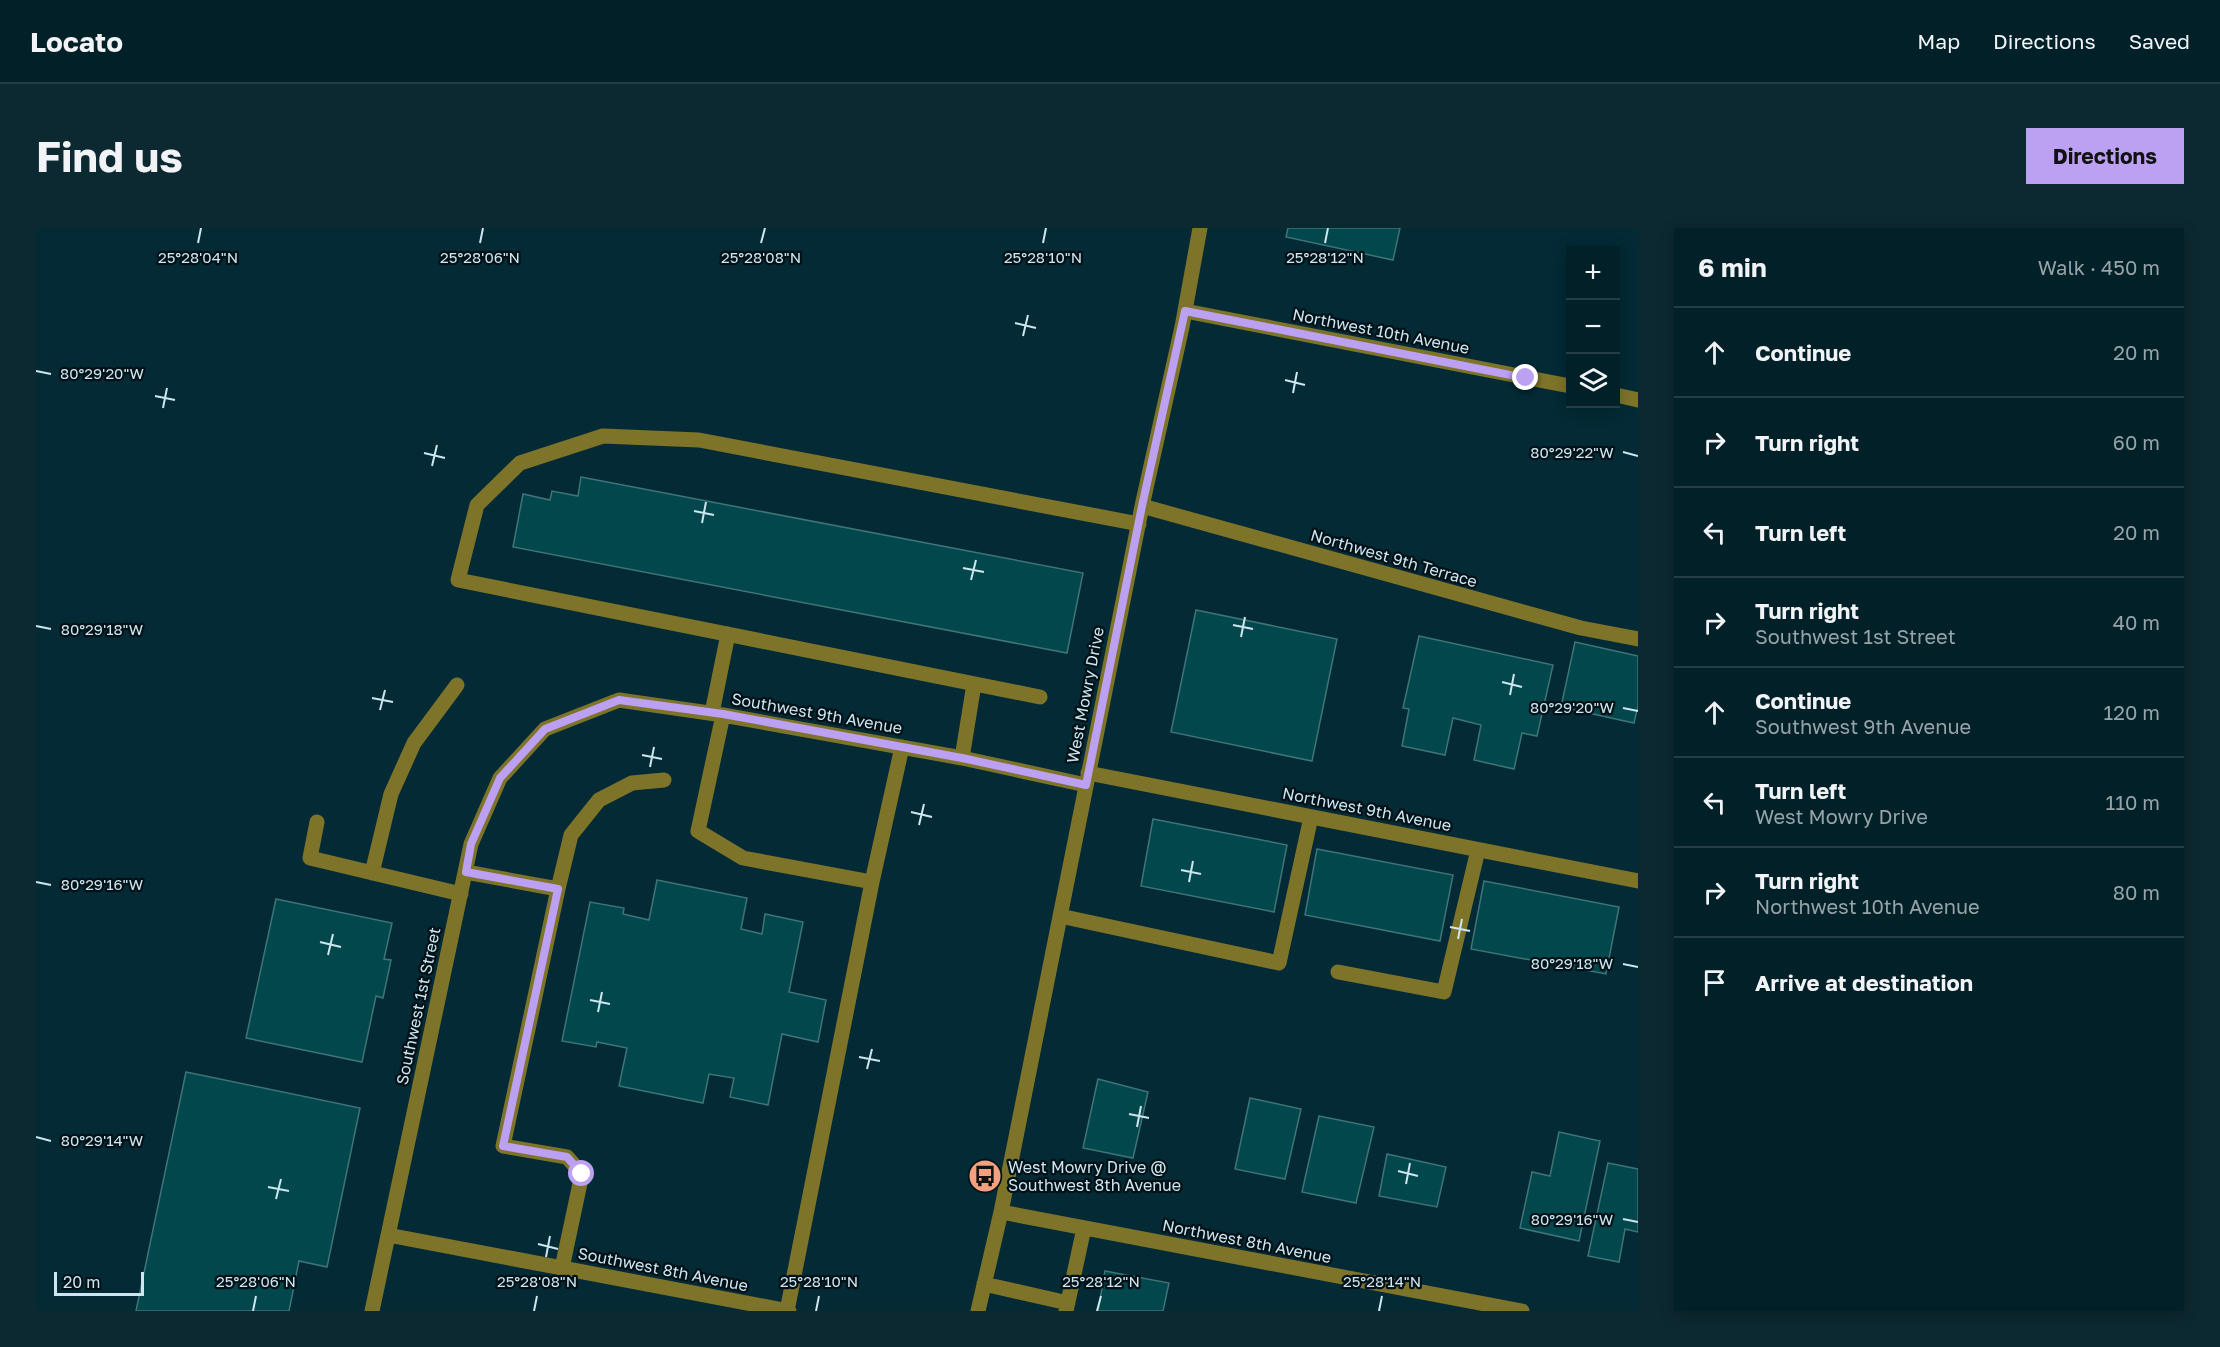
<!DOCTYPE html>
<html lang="en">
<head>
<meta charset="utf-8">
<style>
	body { margin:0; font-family:"Golos Text",sans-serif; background:#0c2830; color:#f1f3f6 }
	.controls { position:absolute; right:18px; top:18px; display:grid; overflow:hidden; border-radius:0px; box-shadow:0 3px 15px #0003 }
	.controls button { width:54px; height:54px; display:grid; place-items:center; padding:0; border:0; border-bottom:2px solid #233e45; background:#022028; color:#f1f3f6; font:30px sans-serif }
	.scale { position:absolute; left:18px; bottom:15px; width:90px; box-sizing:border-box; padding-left:6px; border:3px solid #cde6ef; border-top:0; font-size:16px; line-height:21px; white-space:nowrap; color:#cde6ef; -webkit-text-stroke:4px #011117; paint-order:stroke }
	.stop { position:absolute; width:18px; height:18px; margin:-14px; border:4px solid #bca0f2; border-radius:50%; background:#fff }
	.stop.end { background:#bca0f2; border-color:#fff; box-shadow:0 2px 6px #0008 }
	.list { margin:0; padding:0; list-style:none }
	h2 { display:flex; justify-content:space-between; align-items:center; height:78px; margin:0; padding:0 24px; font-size:26px }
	h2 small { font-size:20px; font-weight:400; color:#96a3a8 }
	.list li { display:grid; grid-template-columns:39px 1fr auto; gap:18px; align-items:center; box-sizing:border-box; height:90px; padding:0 24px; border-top:2px solid #233e45 }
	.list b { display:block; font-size:22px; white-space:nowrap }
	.list p { margin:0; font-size:20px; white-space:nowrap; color:#96a3a8 }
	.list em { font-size:20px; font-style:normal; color:#96a3a8 }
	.icon { flex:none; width:33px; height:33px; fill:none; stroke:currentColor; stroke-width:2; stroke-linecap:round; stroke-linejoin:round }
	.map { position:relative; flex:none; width:1602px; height:1083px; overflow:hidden; border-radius:0px }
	header { display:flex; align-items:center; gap:36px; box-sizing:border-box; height:84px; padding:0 30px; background:#022028; border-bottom:2px solid #233e45 }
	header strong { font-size:28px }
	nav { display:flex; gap:33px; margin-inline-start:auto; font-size:21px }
	.intro { display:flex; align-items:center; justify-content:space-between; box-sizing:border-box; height:144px; padding:0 36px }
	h1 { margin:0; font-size:42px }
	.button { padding:15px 27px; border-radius:0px; background:#bca0f2; color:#111; font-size:21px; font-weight:700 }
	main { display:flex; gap:36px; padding:0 36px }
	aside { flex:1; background:#022028; border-radius:0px; box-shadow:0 3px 15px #0003 }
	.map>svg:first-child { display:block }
	.building { fill:#02474b; stroke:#3f7478; stroke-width:1.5 }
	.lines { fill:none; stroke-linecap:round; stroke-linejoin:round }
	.minor { stroke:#7e7429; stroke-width:15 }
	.route { stroke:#bca0f2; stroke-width:8 }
	.ticks { fill:none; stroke:#cde6ef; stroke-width:2 }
	.labels { text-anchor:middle; stroke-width:4.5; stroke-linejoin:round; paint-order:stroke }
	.street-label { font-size:16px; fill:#cde6ef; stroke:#011117 }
	.poi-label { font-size:16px; fill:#cde6ef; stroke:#011117; text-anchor:start }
	.ticks-label { font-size:15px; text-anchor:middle; fill:#cde6ef; stroke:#011117; stroke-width:4.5; stroke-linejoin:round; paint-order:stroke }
</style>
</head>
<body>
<header>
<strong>Locato</strong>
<nav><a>Map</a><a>Directions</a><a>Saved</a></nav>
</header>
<div class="intro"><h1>Find us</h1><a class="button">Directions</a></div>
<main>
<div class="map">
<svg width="1602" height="1083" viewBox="0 0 1602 1083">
	<rect width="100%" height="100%" fill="#032a35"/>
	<path class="building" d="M 1252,0 L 1364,0 L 1357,32 L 1250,9 Z
		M 545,249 L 1047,345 L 1031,425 L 477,319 L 487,266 L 514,272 L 516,263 L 542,268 Z
		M 1160,382 L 1301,411 L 1276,533 L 1135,504 Z
		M 1383,408 L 1517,437 L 1501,508 L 1486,505 L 1478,541 L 1438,532 L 1445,497 L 1417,490 L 1409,527 L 1366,518 L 1373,481 L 1367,480 Z
		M 1539,414 L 1602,428 L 1602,478 L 1598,495 L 1525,479 Z
		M 1117,591 L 1251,617 L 1238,684 L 1105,658 Z
		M 1281,621 L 1417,647 L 1404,713 L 1269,687 Z
		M 621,652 L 711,670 L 705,701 L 726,706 L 729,686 L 767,694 L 753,764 L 790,772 L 782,814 L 746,806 L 732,877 L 694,869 L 698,850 L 673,846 L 667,875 L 583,858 L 591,820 L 561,814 L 560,819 L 526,813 L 554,674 L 588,680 L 587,686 L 613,692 Z
		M 1448,653 L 1583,679 L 1570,746 L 1435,721 Z
		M 240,671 L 356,695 L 348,731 L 355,732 L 347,770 L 340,768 L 326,834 L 210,810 Z
		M 150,844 L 324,880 L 291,1039 L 263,1033 L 253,1083 L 100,1083 Z
		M 1062,851 L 1112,864 L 1097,930 L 1047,920 Z
		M 1214,870 L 1265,881 L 1249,951 L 1199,941 Z
		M 1283,888 L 1338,899 L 1320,975 L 1266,964 Z
		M 1523,904 L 1564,913 L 1543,1013 L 1484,1000 L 1496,944 L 1514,948 Z
		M 1351,926 L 1410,939 L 1401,979 L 1343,968 Z
		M 1572,935 L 1602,941 L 1602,1004 L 1589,1001 L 1583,1034 L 1552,1028 Z
		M 1069,1043 L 1133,1055 L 1127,1083 L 1062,1083 Z"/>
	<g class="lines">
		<path class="minor" d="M 1149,83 L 1534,158
			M 1580,167 L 1602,172
			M 1106,278 L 1545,400 L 1602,411
			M 1004,469 L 422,352 L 441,277 L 484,235 L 567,208 L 663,212 L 1103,296
			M 676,485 L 692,406
			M 687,487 L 662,603 L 707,630 L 836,654 L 866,519
			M 926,530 L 938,456
			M 1052,545 L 1602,653
			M 281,594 L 274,630 L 425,666
			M 430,644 L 522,661 L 535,607 L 563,572 L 596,555 L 628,552
			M 336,645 L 355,566 L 378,515 L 421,457
			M 522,661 L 467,918 L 531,929 L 546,946 L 526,1040
			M 1024,688 L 1243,735 L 1275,589
			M 1302,744 L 1408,764 L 1442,622
			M 965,984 L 1486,1083
			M 352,1007 L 753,1083
			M 948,1056 L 1032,1075
			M 336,1083 L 435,616 L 464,550 L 509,501 L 583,472 L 687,487 L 926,530 L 1050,557
			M 751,1083 L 836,654
			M 942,1083 L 965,984 L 1106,278 L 1146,99 L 1164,0
			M 1030,1083 L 1048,1000"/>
	</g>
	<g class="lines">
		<path class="route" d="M 546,946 L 531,929 L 467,918 L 522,661 L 430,644 L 435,616 L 464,550 L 509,501 L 583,472 L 687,486 L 926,530 L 1050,557 L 1106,278 L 1149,83 L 1490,150"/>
	</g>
	<path class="ticks" d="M 162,15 L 165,0M 444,15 L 447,0M 725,15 L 729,0M 1007,15 L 1010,0M 1289,15 L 1292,0M 979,95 L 1000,100M 987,108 L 992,87M 0,143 L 15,146M 1249,152 L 1269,157M 1257,165 L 1261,144M 119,168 L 139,172M 127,180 L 131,160M 1587,224 L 1602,228M 388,225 L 409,230M 396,238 L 401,217M 658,283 L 678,287M 666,295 L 670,274M 927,340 L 948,344M 935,352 L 940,332M 1197,397 L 1217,401M 0,398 L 15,401M 1205,409 L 1209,389M 1466,454 L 1486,459M 1474,467 L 1478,446M 336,470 L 357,474M 1587,480 L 1602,483M 344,482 L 349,462M 606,527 L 626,531M 614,539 L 618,519M 875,584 L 896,589M 883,597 L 888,576M 1145,642 L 1165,646M 0,654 L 15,657M 1153,654 L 1157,633M 1414,699 L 1434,703M 1422,711 L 1426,691M 284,714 L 305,719M 292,727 L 297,706M 1587,736 L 1602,739M 554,772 L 574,776M 562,784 L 566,764M 823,829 L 844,833M 831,841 L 836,821M 1093,886 L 1113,890M 1101,899 L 1105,878M 0,909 L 15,913M 1362,943 L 1382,948M 1370,956 L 1374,935M 232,959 L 253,963M 240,971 L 245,951M 1587,991 L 1602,994M 502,1016 L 522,1021M 510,1029 L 514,1008M 217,1083 L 220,1068M 498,1083 L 501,1068M 780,1083 L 783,1068M 1061,1083 L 1065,1068M 1343,1083 L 1346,1068"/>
	<defs>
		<symbol id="bus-disc" viewBox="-11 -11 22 22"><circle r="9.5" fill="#f2a080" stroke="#011117"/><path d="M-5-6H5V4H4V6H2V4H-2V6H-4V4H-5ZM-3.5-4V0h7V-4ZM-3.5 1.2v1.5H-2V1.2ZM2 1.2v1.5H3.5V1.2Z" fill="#111"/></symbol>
	</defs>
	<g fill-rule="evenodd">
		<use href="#bus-disc" x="930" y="929" width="38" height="38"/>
	</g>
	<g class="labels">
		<g class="street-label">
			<text transform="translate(1345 103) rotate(11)" y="6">Northwest 10th Avenue</text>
			<text transform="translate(1358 330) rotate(16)" y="6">Northwest 9th Terrace</text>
			<text transform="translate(1049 467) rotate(-79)" y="6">West Mowry Drive</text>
			<text transform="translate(781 485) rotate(10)" y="6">Southwest 9th Avenue</text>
			<text transform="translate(1331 581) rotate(11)" y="6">Northwest 9th Avenue</text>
			<text transform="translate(382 778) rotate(-78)" y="6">Southwest 1st Street</text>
			<text transform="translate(1211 1013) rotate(11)" y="6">Northwest 8th Avenue</text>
			<text transform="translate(627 1041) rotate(11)" y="6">Southwest 8th Avenue</text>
		</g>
		<g class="poi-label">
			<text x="972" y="945">West Mowry Drive @<tspan x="972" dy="18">Southwest 8th Avenue</tspan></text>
		</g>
	</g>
	<g class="ticks-label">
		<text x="162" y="35">25°28'04"N</text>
		<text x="444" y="35">25°28'06"N</text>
		<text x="725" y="35">25°28'08"N</text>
		<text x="1007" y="35">25°28'10"N</text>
		<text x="1289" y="35">25°28'12"N</text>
		<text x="66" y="151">80°29'20"W</text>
		<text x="1536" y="230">80°29'22"W</text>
		<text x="66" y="407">80°29'18"W</text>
		<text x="1536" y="485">80°29'20"W</text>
		<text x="66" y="662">80°29'16"W</text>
		<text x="1536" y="741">80°29'18"W</text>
		<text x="66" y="918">80°29'14"W</text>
		<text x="1536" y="997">80°29'16"W</text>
		<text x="220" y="1059">25°28'06"N</text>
		<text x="501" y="1059">25°28'08"N</text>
		<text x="783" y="1059">25°28'10"N</text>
		<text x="1065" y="1059">25°28'12"N</text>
		<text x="1346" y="1059">25°28'14"N</text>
	</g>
</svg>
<div class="controls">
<button>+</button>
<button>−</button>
<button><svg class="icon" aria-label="layers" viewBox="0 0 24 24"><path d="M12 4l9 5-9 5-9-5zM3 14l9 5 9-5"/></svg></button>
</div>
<div class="scale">20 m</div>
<div class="stop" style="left:546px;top:946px"></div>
<div class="stop end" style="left:1490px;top:150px"></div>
</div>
<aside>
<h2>6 min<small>Walk · 450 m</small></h2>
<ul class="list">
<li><svg class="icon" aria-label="ahead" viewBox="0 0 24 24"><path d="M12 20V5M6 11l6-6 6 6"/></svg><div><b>Continue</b></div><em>20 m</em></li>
<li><svg class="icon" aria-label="right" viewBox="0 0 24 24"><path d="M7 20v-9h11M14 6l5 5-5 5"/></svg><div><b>Turn right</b></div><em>60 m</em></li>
<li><svg class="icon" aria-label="left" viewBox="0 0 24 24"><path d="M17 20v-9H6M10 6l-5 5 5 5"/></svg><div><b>Turn left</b></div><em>20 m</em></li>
<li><svg class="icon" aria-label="right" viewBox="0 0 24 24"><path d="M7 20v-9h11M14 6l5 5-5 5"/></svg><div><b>Turn right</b><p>Southwest 1st Street</p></div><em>40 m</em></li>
<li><svg class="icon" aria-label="ahead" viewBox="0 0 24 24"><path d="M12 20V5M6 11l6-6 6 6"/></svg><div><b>Continue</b><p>Southwest 9th Avenue</p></div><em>120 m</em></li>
<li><svg class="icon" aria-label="left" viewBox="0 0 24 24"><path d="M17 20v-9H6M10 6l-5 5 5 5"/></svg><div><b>Turn left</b><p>West Mowry Drive</p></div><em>110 m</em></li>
<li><svg class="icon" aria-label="right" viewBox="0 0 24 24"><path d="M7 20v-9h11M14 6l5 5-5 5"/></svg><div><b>Turn right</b><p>Northwest 10th Avenue</p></div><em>80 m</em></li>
<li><svg class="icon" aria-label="arrive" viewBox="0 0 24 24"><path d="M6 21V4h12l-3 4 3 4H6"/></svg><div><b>Arrive at destination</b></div></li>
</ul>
</aside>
</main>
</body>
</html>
